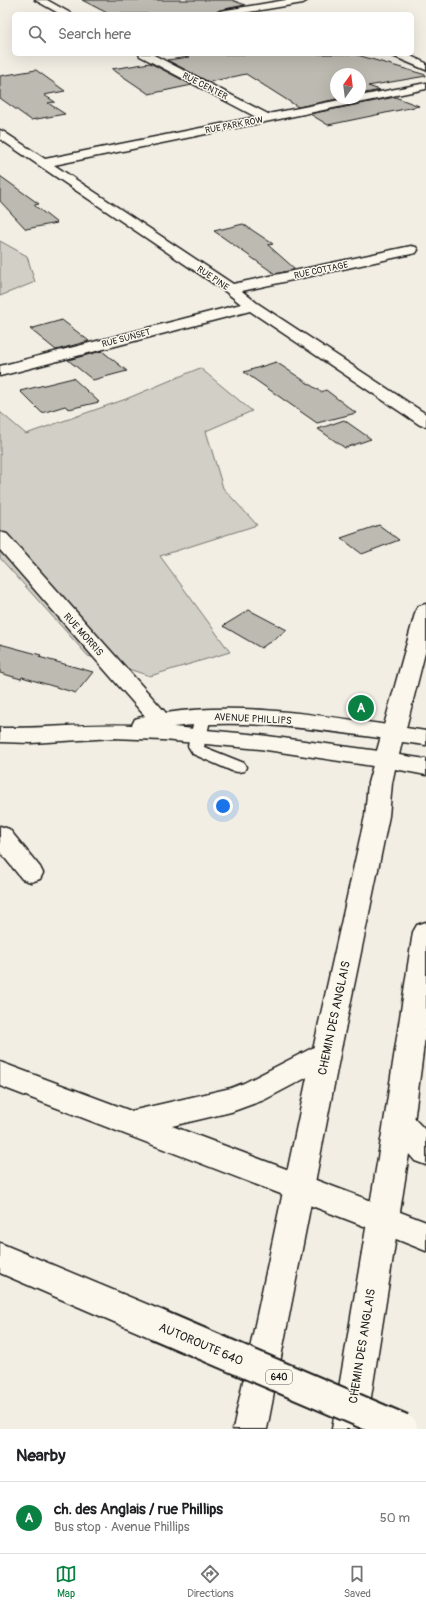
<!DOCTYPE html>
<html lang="en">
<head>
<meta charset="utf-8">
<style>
	body { margin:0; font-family:Pangolin,sans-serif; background:#f2f2f2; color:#202124 }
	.compass { position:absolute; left:330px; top:68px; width:36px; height:36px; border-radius:50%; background:#fff; box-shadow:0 4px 16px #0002; rotate:14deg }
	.you { position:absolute; left:223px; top:806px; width:14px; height:14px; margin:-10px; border:3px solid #fff; border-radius:50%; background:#1a73e8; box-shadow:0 0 0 6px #1a73e833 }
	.badge { display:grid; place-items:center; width:26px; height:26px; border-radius:50%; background:#0b8043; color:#fff; font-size:13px; font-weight:700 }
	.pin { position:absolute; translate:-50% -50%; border:2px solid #fff; box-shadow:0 1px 4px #0006 }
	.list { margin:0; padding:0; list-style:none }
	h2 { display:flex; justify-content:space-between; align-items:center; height:52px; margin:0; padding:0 16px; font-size:17px }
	h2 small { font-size:13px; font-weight:400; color:#757577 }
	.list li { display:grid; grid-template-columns:26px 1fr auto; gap:12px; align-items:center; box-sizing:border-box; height:72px; padding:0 16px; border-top:1px solid #e0e0e0 }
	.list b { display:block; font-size:15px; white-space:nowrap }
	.list p { margin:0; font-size:13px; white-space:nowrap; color:#757577 }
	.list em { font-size:13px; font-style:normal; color:#757577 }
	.icon { flex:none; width:22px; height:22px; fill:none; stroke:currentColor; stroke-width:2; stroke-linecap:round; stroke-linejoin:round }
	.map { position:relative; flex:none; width:426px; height:1429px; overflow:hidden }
	.search { position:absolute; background:#fff; box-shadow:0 4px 16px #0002; left:12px; right:12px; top:12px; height:44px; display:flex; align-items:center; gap:10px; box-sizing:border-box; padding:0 14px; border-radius:6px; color:#757577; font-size:15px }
	.sheet { height:124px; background:#fff }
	nav { display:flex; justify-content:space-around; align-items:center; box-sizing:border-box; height:56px; border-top:1px solid #e0e0e0; background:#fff; font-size:11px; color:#757577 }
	nav a { display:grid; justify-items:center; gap:2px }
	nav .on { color:#0b8043 }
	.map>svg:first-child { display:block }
	.green { fill:#d2cfc6; stroke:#777671 }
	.building { fill:#bdbab1; stroke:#1c1c1c }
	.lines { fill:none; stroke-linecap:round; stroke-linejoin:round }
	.service-casing { stroke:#1c1c1c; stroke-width:3 }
	.minor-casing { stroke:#1c1c1c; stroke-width:3 }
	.tertiary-casing { stroke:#1c1c1c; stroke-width:3 }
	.secondary-casing { stroke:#1c1c1c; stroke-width:3 }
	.motorway-casing { stroke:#1c1c1c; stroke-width:3 }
	.service { fill:#fbf7ec; fill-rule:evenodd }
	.minor { fill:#fbf7ec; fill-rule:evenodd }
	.tertiary { fill:#fbf7ec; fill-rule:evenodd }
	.secondary { fill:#fbf7ec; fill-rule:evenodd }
	.motorway { fill:#fbf7ec; fill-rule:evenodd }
	.motorway-bridge-casing { stroke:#1c1c1c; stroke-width:34; stroke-linecap:butt }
	.motorway-bridge { stroke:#fbf7ec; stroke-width:30 }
	.labels { text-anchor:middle; stroke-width:3; stroke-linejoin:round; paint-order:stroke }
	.far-street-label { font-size:9px; fill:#1c1c1c; stroke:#fbf7ec }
	.shield { fill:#fbf7ec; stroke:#5f5e5a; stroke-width:1 }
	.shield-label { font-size:9px; font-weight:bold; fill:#1c1c1c }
	.street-label { font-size:10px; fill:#1c1c1c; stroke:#fbf7ec }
	.near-street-label { font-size:12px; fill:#1c1c1c; stroke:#fbf7ec }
</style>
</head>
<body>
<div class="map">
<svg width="426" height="1429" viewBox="0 0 426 1429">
	<rect width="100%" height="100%" fill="#f2eee4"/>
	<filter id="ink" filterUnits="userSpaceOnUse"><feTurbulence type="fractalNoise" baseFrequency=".025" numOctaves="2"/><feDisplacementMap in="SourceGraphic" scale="8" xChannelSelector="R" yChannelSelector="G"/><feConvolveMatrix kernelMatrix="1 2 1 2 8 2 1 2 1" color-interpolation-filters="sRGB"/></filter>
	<g filter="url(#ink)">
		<path class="green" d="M 0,241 L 27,256 L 35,282 L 0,296 Z
			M 200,368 L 252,411 L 206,431 L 223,488 L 257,525 L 160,556 L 230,652 L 150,676 L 88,656 L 0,558 L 0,412 L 26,434 L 126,399 Z"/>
		<path class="building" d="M 82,0 L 232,0 L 245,5 L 220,10 L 214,14 L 109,14 Z
			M 183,54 L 354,54 L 426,75 L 426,76 L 368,86 L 380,90 L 360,94 L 360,74 L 336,74 L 336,98 L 342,98 L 298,107 L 246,74 L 209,82 L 167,60 L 189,57 Z
			M 150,63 L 192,85 L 149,94 L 112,69 Z
			M 36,70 L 65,91 L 44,95 L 55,102 L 48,103 L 65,114 L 31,120 L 0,98 L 0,76 Z
			M 395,97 L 419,106 L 328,125 L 310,114 Z
			M 0,176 L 39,204 L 34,205 L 57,223 L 26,229 L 0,201 Z
			M 243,224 L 273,244 L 268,245 L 294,268 L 293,270 L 275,274 L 214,231 Z
			M 62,320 L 89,341 L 56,350 L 30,329 Z
			M 102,351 L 127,371 L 93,380 L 68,360 Z
			M 276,362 L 321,392 L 326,390 L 356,413 L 317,423 L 244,372 Z
			M 73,378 L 99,402 L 69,409 L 65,406 L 42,413 L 20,391 Z
			M 344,420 L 371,439 L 345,448 L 318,429 Z
			M 379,525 L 399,540 L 362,554 L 341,538 Z
			M 249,610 L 287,630 L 261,648 L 223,626 Z
			M 0,644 L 41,655 L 39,657 L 93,672 L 76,693 L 22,677 L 21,679 L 0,673 Z"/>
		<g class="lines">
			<defs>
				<path id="service" d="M 203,711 L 208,713 L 211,716 L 204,747 L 244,763 L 246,767 L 244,771 L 238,772 L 232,771 L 193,754 L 188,746 L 195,716 L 198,713 Z"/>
				<path id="minor" d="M 35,0 L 47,0 L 72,14 L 60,14 Z
					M 286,0 L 308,0 L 303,3 L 237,14 L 215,14 L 220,11 Z
					M 139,54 L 152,54 L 268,114 L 350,98 L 360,98 L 360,96 L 426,83 L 426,89 L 54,165 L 233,284 L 411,246 L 416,247 L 418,250 L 416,253 L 242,291 L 257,303 L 426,414 L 426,426 L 420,425 L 250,311 L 0,376 L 0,366 L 241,304 L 226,292 L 0,139 L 0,130 L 4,132 L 45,159 L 256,117 L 140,56 Z
					M 392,54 L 406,54 L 426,63 L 426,70 L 393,56 Z
					M 0,532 L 7,534 L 166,713 C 242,702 319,715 394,726 L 402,728 L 405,733 L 402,738 L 394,740 C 321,730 247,718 173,727 L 260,735 L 386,752 L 394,755 L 397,760 L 394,765 L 386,768 L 260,749 L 163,740 L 113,738 L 31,743 L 0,742 L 0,728 C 44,729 88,723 132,725 L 135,719 L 145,716 L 0,550 Z
					M 0,826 L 9,829 L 40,867 L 43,873 L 40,879 L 31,882 L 22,879 L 0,852 Z"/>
				<path id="tertiary" d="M 426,604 L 426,649 L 406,728 L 426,731 L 426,745 L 402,742 L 399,755 L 426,759 L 426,775 L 395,769 L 392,783 L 389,816 L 340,1054 L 267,1429 L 233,1429 L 312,1054 L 365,816 L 368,783 L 416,610 L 419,606 Z
					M 426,922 L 426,1029 L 414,1122 L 366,1429 L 332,1429 L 384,1122 L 413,932 L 417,925 Z"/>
				<path id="secondary" d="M 326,1043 L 336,1046 L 340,1054 L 336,1062 L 264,1100 L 231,1112 L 172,1126 L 393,1209 L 397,1219 L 393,1229 L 382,1233 L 0,1086 L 0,1062 L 131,1111 L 231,1088 L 244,1083 L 316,1046 Z"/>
				<path id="motorway" d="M 399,1110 L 409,1113 L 426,1131 L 426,1165 L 415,1161 L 389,1131 L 384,1122 L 389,1113 Z
					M 382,1205 L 426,1222 L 426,1251 L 371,1229 L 367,1219 L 371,1209 Z
					M 0,1243 L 168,1313 L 172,1324 L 168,1335 L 156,1340 L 0,1273 Z"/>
			</defs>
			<use href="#service" class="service-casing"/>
			<use href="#minor" class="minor-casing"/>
			<use href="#tertiary" class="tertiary-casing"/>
			<use href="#secondary" class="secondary-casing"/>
			<use href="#motorway" class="motorway-casing"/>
			<use href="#service" class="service"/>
			<use href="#minor" class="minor"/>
			<use href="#tertiary" class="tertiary"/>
			<use href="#secondary" class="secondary"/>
			<use href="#motorway" class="motorway"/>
			<defs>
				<path id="motorway-bridge" d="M 156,1324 L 402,1429"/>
			</defs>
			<use href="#motorway-bridge" class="motorway-bridge-casing"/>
			<use href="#motorway-bridge" class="motorway-bridge"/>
		</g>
	</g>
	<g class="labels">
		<g class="far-street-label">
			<text transform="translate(205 86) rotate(27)" y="3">RUE CENTER</text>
			<text transform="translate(234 125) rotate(-11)" y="3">RUE PARK ROW</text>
			<text transform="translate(321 270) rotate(-12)" y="3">RUE COTTAGE</text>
			<text transform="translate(213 278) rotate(34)" y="3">RUE PINE</text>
			<text transform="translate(126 338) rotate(-15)" y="3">RUE SUNSET</text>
		</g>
		<rect class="shield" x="266" y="1370" width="26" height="14" rx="3"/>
		<g class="shield-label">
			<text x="279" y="1380">640</text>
		</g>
		<g class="street-label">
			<text transform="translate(84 634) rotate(48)" y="4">RUE MORRIS</text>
			<text transform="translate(253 718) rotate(3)" y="4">AVENUE PHILLIPS</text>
		</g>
		<g class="near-street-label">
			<text transform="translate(334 1018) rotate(-78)" y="4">CHEMIN DES ANGLAIS</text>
			<text transform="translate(201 1344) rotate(23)" y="4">AUTOROUTE 640</text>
			<text transform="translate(362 1346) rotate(-81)" y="4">CHEMIN DES ANGLAIS</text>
		</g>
	</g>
</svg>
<svg class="compass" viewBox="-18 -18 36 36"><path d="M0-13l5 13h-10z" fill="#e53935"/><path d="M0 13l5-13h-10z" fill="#757577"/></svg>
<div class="you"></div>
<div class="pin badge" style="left:361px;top:708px">A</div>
<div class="search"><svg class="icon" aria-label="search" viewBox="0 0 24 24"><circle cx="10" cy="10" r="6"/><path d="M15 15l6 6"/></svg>Search here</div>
</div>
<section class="sheet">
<h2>Nearby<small></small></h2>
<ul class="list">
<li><span class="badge">A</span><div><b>ch. des Anglais / rue Phillips</b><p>Bus stop · Avenue Phillips</p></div><em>50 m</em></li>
</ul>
</section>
<nav>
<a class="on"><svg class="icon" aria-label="map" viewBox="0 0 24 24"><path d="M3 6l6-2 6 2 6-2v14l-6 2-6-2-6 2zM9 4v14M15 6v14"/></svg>Map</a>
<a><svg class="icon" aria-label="directions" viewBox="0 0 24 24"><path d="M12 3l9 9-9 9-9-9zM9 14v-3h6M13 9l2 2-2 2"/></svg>Directions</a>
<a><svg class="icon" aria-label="saved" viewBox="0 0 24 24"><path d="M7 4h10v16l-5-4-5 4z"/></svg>Saved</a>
</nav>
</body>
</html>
